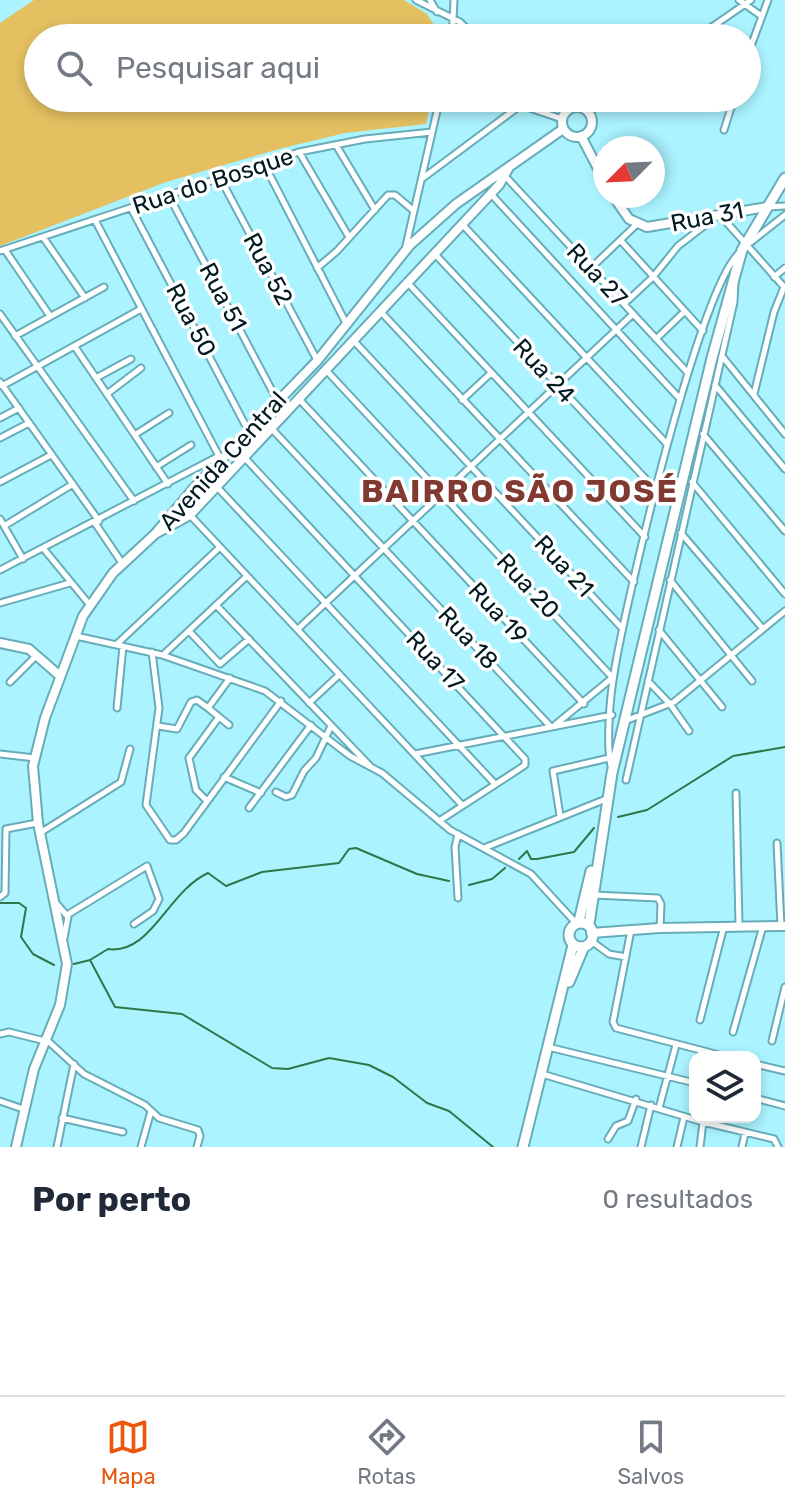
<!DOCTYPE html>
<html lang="pt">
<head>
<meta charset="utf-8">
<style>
	body { margin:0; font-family:Rubik,sans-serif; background:#f6f6f7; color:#1f2937 }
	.controls { position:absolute; right:24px; bottom:24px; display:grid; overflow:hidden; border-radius:16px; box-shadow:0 4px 12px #0003 }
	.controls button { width:72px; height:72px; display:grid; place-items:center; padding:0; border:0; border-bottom:2px solid #e0e1e3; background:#fff; color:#1f2937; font:40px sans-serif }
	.compass { position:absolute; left:593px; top:136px; width:72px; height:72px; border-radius:50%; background:#fff; box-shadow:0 4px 12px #0003; rotate:246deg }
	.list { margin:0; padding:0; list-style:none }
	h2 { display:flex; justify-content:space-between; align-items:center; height:104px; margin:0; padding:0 32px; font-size:34px }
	h2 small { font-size:26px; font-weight:400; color:#747a83 }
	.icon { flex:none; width:44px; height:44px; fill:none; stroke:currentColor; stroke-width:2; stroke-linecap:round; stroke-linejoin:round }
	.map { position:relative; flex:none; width:785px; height:1147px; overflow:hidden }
	.search { position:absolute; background:#fff; box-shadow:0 4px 12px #0003; left:24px; right:24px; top:24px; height:88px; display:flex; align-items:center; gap:20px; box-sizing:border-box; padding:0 28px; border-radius:44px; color:#747a83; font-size:30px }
	.sheet { height:248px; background:#fff }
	nav { display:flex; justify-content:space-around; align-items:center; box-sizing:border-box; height:112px; border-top:2px solid #e0e1e3; background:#fff; font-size:22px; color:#747a83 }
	nav a { display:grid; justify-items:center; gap:4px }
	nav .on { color:#ea580c }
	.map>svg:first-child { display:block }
	.green { fill:#e4c061 }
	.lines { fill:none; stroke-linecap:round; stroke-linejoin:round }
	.stream { stroke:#2e7748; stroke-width:2 }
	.street-casing { stroke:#67adb9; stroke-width:9 }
	.secondary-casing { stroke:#67adb9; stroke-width:12 }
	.primary-casing { stroke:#67adb9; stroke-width:13 }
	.street { stroke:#fff; stroke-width:5 }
	.secondary { stroke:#fff; stroke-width:8 }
	.primary { stroke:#fff; stroke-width:9 }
	.labels { text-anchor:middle; stroke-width:7; stroke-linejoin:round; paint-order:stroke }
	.street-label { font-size:24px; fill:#001a1f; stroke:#fff }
	.district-label { font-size:32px; font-weight:bold; letter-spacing:2px; fill:#813a31; stroke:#fff }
</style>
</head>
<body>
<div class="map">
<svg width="785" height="1147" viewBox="0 0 785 1147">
	<rect width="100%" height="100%" fill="#aaf3ff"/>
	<path class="green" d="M 34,0 L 404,0 L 427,14 L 443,38 L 38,38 L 38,98 L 431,98 L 426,124 L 345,133 L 279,149 L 166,182 L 0,246 L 0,23 Z"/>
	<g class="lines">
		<path class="stream" d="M 618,817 L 647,810 L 733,756 L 785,747
			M 519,859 L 527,851 L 531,859 L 537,859 L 574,852 L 594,828
			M 469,885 L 492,879 L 505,868
			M 0,903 L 19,903 L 26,908 L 21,937 L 33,954 L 54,965
			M 90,960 L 115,1007 L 182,1014 L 272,1068 L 288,1069 L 329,1058 L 369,1065 L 393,1077 L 427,1103 L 449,1111 L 493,1147
			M 74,964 L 90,960 L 108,949 C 151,955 167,892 208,873 L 226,886 L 262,872 L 339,863 L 349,849 L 356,848 L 417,874 L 449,881"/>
		<defs>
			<path id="street" d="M 416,0 L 460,22 L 476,38
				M 430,0 L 437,12
				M 739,0 L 760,15
				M 452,38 L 454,0
				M 696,38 L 751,0
				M 747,57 L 768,0
				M 500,98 L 562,119
				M 440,99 L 473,102
				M 588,112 L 609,98
				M 724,130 L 734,98
				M 336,145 L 375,210
				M 299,152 L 349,237
				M 263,162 L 347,325
				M 219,176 L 317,360
				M 505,176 L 688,373
				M 423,178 L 521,105
				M 168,194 L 277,400
				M 491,194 L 680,399
				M 768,207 L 785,206
				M 131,208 L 249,432
				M 720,215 L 785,288
				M 95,220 L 221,460
				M 462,224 L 667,444
				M 43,237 L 85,298
				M 621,241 L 703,331
				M 751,242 L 785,215
				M 5,250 L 50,316
				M 405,250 L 440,98
				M 0,251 L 299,152 L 365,139 L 432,132
				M 434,253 L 656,490
				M 317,268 L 337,251 L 388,195 L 395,195 L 414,211
				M 591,268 L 636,225
				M 774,277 L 785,268
				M 407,282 L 645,537
				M 624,304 L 653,277 L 678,246 L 717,216
				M 381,312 L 634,582
				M 0,314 L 134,501
				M 15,336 L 104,287
				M 656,339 L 685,311
				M 353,340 L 622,628
				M 75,347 L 168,484
				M 722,356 L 785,434
				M 325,369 L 612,677
				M 96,378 L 131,359
				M 0,382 L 99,521
				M 715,385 L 785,469
				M 2,386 L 141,309
				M 107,394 L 141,368
				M 754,394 L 774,312 L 784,287
				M 298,398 L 584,704
				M 462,400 L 491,373
				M 0,418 L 19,408
				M 271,428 L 551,727
				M 136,434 L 169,413
				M 703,434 L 785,531
				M 0,438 L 29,423
				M 244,457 L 525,759 L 525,765 L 516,771 L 439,821
				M 156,467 L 191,445
				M 0,482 L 51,455
				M 692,482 L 785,594
				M 217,487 L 495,784
				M 190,515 L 462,805
				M 0,519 L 23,559
				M 95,523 L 122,563
				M 4,526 L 73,484
				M 681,533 L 763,629
				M 43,548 L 89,604
				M 0,570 L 219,456
				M 670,580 L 752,681
				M 0,603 L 70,583
				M 216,605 L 370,766
				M 298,629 L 633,314
				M 659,630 L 722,707
				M 189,631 L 220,664 L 249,639
				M 76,636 L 162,655 L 265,691 L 350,756 L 382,773 L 450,830 L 531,874 L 575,922
				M 117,644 L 220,547
				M 152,652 L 159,708 L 146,805 L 170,840 L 176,840 L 184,833 L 281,701
				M 163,655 L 247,576
				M 648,681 L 670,704 L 689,731
				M 10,682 L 36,656
				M 309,703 L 339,675
				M 117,708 L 123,646
				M 208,708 L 229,725
				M 625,721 L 674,702 L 785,611
				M 555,725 L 612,678
				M 158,726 L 177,729 L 191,702 L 197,700 L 208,708 L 230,678
				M 0,754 L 35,758
				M 415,754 L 612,715
				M 611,766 C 606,743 610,697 614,674 C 623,613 702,274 742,251
				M 224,777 L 261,793
				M 626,780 L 734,302 L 735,281
				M 276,792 L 286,797 L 292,795 L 304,771 L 316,758 L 331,726
				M 736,793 L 739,925
				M 207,801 L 196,790 L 189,758 L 219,717
				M 249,808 L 311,725
				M 560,816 L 553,771 L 609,758
				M 40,833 L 121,782 L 130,749
				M 777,843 L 781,926
				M 484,848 L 606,799
				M 594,895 L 658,898 L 661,904 L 660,928
				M 0,897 L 5,893 L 6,829 L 37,823
				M 458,898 L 455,847 L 458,834
				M 56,903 L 68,917 L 64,938
				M 67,915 L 147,866 L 159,899 L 153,911 L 134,924
				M 631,930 L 613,1022 L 616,1028 L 727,1057
				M 590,940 L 609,954 L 626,957
				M 700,1020 L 724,926
				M 733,1032 L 763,926
				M 0,1034 L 9,1032 L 49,1042 L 84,1074 L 145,1105 L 159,1118 L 198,1130 L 200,1136 L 197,1147
				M 772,1041 L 785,987
				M 548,1047 L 695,1083
				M 755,1064 L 785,1071
				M 542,1074 L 703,1122 L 774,1139 L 778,1147
				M 755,1098 L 785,1106
				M 0,1101 L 23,1109
				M 659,1108 L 676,1045
				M 62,1118 L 123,1132
				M 608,1139 L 616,1126 L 628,1121 L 636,1099
				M 57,1147 L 74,1064
				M 141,1147 L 151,1111
				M 641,1147 L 651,1105
				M 677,1147 L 684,1117
				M 700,1147 L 703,1122
				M 742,1147 L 745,1133"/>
			<path id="secondary" d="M562 122a15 15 0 1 1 30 0a15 15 0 1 1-30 0Z
				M 581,136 L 605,182
				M 613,196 L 629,219 L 647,227 L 767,207
				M 155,534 L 190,515 L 205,499 L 499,185 L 508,169
				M 0,643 L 29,649 L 60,676
				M 591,933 L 660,928 L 785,926
				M 16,1147 L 34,1069 L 60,1005 L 67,964 L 38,823 L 33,766 L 45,718 L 83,616 L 113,573 L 155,534 L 194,488 L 317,361 L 410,245 L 456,204 L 563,129"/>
			<path id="primary" d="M 579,921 L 591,871
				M569 935a12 12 0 1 1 24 0a12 12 0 1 1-24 0Z
				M 589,924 L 612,773 L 712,358 L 742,250 L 785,178
				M 569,982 L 583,949
				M 523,1147 L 573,945"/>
		</defs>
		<use href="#street" class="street-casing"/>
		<use href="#secondary" class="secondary-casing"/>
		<use href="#primary" class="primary-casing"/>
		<use href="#street" class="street"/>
		<use href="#secondary" class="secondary"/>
		<use href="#primary" class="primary"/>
	</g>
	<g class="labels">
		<g class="street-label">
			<text transform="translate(213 181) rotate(-18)" y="8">Rua do Bosque</text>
			<text transform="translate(707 217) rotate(-11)" y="8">Rua 31</text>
			<text transform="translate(268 269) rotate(62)" y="8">Rua 52</text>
			<text transform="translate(597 275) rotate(47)" y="8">Rua 27</text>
			<text transform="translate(223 297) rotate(62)" y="8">Rua 51</text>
			<text transform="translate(191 320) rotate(62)" y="8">Rua 50</text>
			<text transform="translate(544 371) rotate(47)" y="8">Rua 24</text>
			<text transform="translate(223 461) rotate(-48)" y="8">Avenida Central</text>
			<text transform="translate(564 566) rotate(47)" y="8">Rua 21</text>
			<text transform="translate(528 586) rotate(47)" y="8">Rua 20</text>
			<text transform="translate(498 613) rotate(47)" y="8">Rua 19</text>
			<text transform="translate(468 638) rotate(47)" y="8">Rua 18</text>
			<text transform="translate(435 661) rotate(47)" y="8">Rua 17</text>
		</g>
		<g class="district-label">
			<text x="520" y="502">BAIRRO SÃO JOSÉ</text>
		</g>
	</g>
</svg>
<div class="controls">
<button><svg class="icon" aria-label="layers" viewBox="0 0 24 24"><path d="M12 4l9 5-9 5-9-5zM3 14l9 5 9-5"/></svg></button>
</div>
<svg class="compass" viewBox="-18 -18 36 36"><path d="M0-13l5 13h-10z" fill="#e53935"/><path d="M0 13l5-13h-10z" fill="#747a83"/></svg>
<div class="search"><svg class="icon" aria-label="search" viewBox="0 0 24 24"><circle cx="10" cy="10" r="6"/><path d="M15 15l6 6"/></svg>Pesquisar aqui</div>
</div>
<section class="sheet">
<h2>Por perto<small>0 resultados</small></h2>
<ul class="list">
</ul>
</section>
<nav>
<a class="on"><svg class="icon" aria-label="map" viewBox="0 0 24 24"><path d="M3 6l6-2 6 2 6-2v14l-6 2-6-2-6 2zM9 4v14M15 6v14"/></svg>Mapa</a>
<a><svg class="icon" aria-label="directions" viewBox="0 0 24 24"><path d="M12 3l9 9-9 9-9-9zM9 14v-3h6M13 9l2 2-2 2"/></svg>Rotas</a>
<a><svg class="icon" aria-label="saved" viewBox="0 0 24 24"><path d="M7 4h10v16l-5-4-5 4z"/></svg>Salvos</a>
</nav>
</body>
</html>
